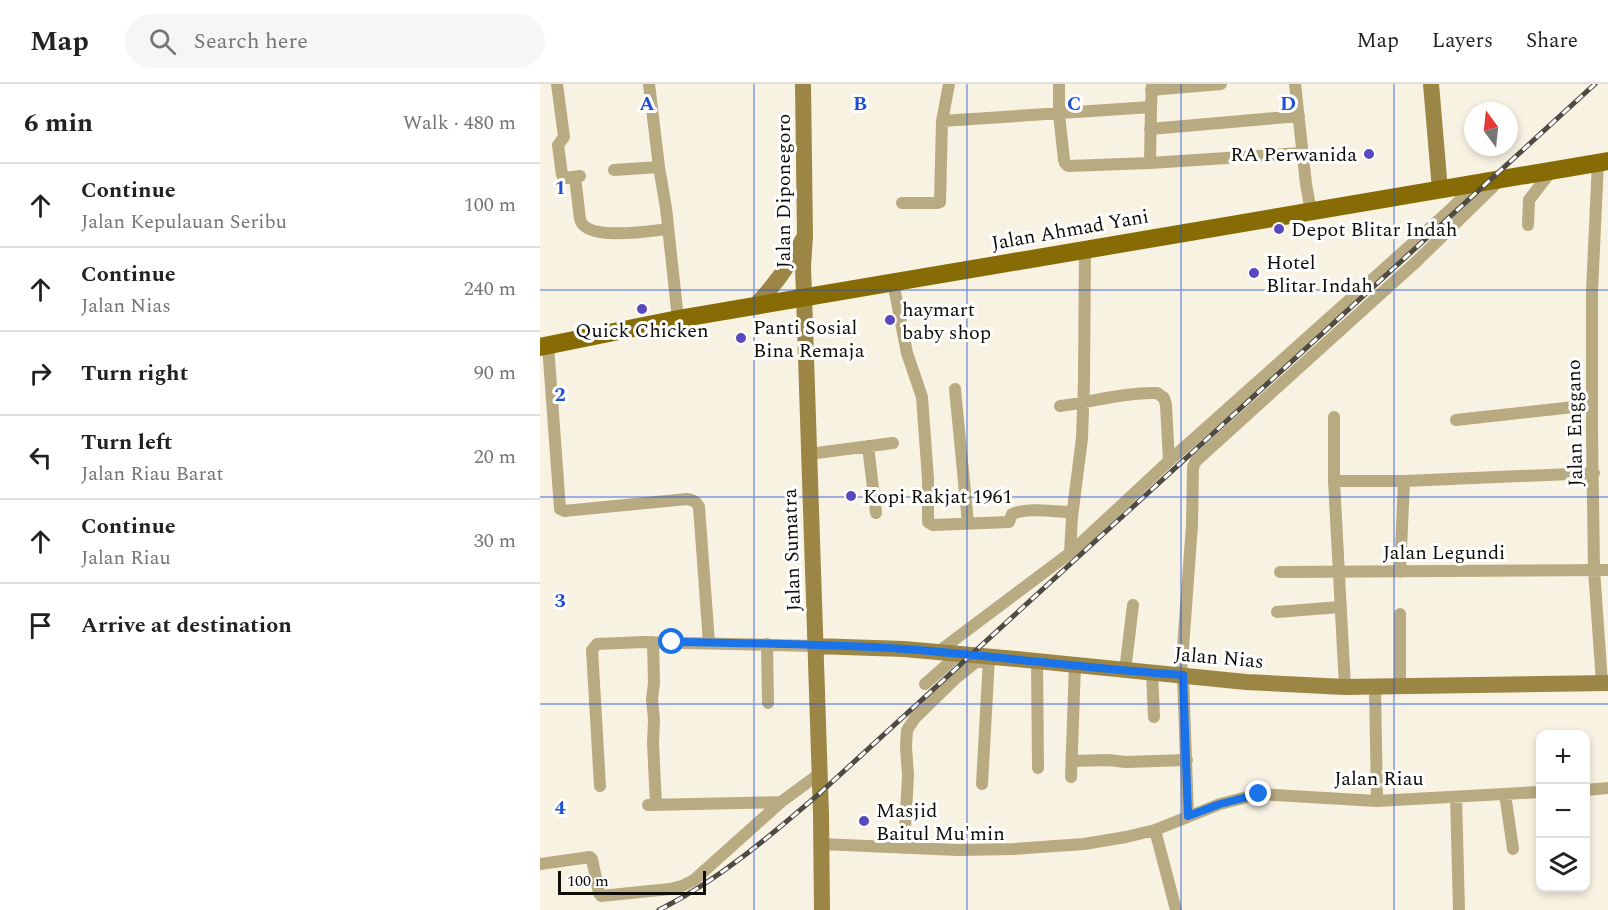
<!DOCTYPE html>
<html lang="en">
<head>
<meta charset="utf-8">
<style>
	body { margin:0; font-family:Spectral,serif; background:#f6f6f6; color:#222 }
	.controls { position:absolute; right:18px; bottom:18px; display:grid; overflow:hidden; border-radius:12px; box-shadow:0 3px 9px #0003 }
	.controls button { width:54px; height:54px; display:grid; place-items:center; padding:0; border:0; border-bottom:2px solid #e0e0e0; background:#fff; color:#222; font:30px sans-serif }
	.compass { position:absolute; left:924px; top:18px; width:54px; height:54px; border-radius:50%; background:#fff; box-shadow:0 3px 9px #0003; rotate:345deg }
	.scale { position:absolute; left:18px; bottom:15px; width:148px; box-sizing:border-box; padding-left:6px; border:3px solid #100e09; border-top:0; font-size:16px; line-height:21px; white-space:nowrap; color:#100e09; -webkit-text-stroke:4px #fff; paint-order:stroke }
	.stop { position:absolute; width:18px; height:18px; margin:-14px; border:4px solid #1a73e8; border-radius:50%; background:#fff }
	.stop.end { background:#1a73e8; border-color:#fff; box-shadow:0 2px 6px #0008 }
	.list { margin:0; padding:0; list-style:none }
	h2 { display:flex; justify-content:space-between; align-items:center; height:78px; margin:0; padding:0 24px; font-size:26px }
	h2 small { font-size:20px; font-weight:400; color:#767676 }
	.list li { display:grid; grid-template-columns:39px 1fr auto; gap:18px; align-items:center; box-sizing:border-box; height:84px; padding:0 24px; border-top:2px solid #e0e0e0 }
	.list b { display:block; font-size:22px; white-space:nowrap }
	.list p { margin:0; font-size:20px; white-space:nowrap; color:#767676 }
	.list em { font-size:20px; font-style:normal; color:#767676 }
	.icon { flex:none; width:33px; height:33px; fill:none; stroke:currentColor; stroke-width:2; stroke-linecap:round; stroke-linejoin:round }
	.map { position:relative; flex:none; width:1068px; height:826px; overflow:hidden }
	header { display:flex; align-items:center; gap:36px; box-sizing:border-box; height:84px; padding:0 30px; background:#fff; border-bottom:2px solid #e0e0e0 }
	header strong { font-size:28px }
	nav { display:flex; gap:33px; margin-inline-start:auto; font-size:21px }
	.search { width:420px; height:54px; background:#f6f6f6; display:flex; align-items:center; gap:15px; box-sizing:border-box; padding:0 21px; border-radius:33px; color:#767676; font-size:22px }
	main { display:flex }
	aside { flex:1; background:#fff }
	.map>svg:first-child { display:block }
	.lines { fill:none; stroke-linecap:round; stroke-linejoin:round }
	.street { stroke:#b8aa81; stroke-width:12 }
	.secondary { stroke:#9c8646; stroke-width:16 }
	.primary { stroke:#876c06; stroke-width:18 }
	.rail-casing { stroke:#4e4b43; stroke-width:5 }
	.rail { stroke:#fff; stroke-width:3; stroke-dasharray:9; stroke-linecap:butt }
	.route { stroke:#1a73e8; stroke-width:8 }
	.grid { fill:none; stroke:#1d4ed8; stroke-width:1.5; stroke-opacity:0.55 }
	.poi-dot { fill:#5948c0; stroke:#fff; stroke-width:2 }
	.labels { text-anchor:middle; stroke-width:6; stroke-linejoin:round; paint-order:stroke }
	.poi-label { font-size:20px; fill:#100e09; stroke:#fff; text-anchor:start }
	.street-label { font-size:20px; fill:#100e09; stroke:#fff }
	.grid-label { font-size:20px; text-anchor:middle; font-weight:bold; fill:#1d4ed8; stroke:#fff; stroke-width:6; stroke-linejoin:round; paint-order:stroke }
</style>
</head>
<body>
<header>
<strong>Map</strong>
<div class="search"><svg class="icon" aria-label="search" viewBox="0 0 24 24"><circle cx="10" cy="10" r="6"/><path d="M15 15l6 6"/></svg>Search here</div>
<nav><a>Map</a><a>Layers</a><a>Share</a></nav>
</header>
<main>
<aside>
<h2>6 min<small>Walk · 480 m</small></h2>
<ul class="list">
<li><svg class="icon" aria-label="ahead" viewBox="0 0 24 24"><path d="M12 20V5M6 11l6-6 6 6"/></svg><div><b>Continue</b><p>Jalan Kepulauan Seribu</p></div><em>100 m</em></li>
<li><svg class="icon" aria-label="ahead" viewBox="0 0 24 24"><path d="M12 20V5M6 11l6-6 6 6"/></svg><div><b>Continue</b><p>Jalan Nias</p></div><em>240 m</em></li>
<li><svg class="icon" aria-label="right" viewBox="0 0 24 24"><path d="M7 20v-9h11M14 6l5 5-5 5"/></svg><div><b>Turn right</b></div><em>90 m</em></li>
<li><svg class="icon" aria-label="left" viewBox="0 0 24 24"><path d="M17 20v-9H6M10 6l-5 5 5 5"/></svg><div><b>Turn left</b><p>Jalan Riau Barat</p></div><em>20 m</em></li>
<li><svg class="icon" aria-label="ahead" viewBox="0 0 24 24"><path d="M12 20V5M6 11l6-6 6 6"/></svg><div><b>Continue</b><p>Jalan Riau</p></div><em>30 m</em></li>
<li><svg class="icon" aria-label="arrive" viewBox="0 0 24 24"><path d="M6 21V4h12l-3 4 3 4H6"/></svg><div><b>Arrive at destination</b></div></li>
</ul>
</aside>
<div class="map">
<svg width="1068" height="826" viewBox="0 0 1068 826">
	<rect width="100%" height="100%" fill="#f8f2e3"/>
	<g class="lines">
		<path class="street" d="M 17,0 L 24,53 L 18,61 L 22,91 L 24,94 L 40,92
			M 109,0 L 119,83
			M 519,0 L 519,30 L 524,76 L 525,79 L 528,82 L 610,79 L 611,23
			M 755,0 L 766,100 L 771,128
			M 611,6 L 681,0
			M 402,37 L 611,23 L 612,0
			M 610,45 L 759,32
			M 1058,78 L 1052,207 L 1052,346 L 1054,486 L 1062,599
			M 610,79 L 762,69
			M 74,86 L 119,83 L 126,124 L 138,235
			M 35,93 L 40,135 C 45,158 110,147 128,145
			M 362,119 L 397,119 L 400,118 L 402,37 L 409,0
			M 988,141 L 989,116 L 1012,86
			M 353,198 L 367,269 L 382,313 L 388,395 L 388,438 L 393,441 L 469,438 L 472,430 C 490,423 513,428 532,428
			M 8,261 L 20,425 L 24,427 L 147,415 C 153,416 156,417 159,423 L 169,559
			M 415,305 L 428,439
			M 520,322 C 552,318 585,308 617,309 L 624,314 L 626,321 L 629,377
			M 794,333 L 794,397 L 805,603
			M 916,336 L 1052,321
			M 328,362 L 336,429
			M 269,370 L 353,359
			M 794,397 L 864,397 L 1054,389
			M 530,469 L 532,433 L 542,354 L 544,298 L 545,165
			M 740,488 L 1068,486
			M 860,488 L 864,397
			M 737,528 L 800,523
			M 860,530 L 860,601
			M 113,558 L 114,599 L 112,615 L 114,636 L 113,659 L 116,721
			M 227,560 L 228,619
			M 398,568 L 530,469 L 629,377 L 910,126 L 937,99
			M 497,577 L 498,684
			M 585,587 L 593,521
			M 612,588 L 614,633
			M 641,591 L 652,441 L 653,383 L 656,377 L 877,177 L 961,95
			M 643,591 L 648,732
			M 385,600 L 419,570
			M 835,603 L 837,717
			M 532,677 L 568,676 L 586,678 L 647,676
			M 531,693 L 535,581
			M 442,700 L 449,574
			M 60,702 L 52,566 L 57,560 L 103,558 L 275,562
			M 1046,706 L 1068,704
			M 965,710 L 973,765
			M 916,713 L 919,826
			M 108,721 L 241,718 L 279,690
			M 615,746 L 636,826
			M 281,760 L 418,766 L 474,765 L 544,760 L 586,753 L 615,746 L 680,720 L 719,710 L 837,717 L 1000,708
			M 364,764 L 368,691 L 366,663 L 367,646 L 375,634 L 416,594 L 436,578 L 447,576
			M 0,780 L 50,773 L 52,775 L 59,809 L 61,812 L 130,805 L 142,802 L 154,796 L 241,718"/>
		<path class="secondary" d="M 263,0 L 265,152 L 263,182 L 281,730 L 282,826
			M 891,0 L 900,106
			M 215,222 C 234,202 250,181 263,155
			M 275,562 L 364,565 L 476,575 L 706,598 L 805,603 L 1068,599"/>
		<path class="primary" d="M 0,263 L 138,235 L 1068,77"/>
		<defs>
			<path id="rail" d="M 119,826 C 179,796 230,752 280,709 L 1055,0"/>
		</defs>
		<use href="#rail" class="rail-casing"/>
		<use href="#rail" class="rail"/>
	</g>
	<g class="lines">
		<path class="route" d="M 132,558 C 210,559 288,560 365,565 C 458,572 550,585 643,591 L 648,732 L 680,720 L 719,710"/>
	</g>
	<path class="grid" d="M 214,0 L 214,826M 427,0 L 427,826M 641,0 L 641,826M 854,0 L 854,826M 0,206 L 1068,206M 0,413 L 1068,413M 0,620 L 1068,620"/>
	<g class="poi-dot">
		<circle cx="829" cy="70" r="6"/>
		<circle cx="739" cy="145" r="6"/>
		<circle cx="714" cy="189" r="6"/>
		<circle cx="102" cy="225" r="6"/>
		<circle cx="350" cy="236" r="6"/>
		<circle cx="201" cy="254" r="6"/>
		<circle cx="311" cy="412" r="6"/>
		<circle cx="324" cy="737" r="6"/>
	</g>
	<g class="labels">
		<g class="poi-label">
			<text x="817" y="77" text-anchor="end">RA Perwanida</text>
			<text x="751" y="152">Depot Blitar Indah</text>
			<text x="726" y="185">Hotel<tspan x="726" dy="23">Blitar Indah</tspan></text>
			<text x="362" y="232">haymart<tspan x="362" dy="23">baby shop</tspan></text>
			<text x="213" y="250">Panti Sosial<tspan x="213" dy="23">Bina Remaja</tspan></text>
			<text x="102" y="253" text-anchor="middle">Quick Chicken</text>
			<text x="323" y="419">Kopi Rakjat 1961</text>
			<text x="336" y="733">Masjid<tspan x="336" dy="23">Baitul Mu'min</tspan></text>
		</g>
		<g class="street-label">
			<text transform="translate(243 107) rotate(-90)" y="7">Jalan Diponegoro</text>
			<text transform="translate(530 145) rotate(-10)" y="7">Jalan Ahmad Yani</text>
			<text transform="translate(1034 339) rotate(-91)" y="7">Jalan Enggano</text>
			<text transform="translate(251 466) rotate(-92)" y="7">Jalan Sumatra</text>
			<text x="904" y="475">Jalan Legundi</text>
			<text transform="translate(679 573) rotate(5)" y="7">Jalan Nias</text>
			<text x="839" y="701">Jalan Riau</text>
		</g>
	</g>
	<g class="grid-label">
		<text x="107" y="26">A</text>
		<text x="320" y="26">B</text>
		<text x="534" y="26">C</text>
		<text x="748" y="26">D</text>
		<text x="20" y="110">1</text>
		<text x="20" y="317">2</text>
		<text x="20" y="523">3</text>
		<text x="20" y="730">4</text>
	</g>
</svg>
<div class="controls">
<button>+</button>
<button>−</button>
<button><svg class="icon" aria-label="layers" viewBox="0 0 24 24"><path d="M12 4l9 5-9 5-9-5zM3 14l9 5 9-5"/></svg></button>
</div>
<svg class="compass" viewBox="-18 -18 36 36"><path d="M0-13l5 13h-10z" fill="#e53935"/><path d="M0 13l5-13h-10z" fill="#767676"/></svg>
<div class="scale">100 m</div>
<div class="stop" style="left:132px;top:558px"></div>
<div class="stop end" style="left:719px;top:710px"></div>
</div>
</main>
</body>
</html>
